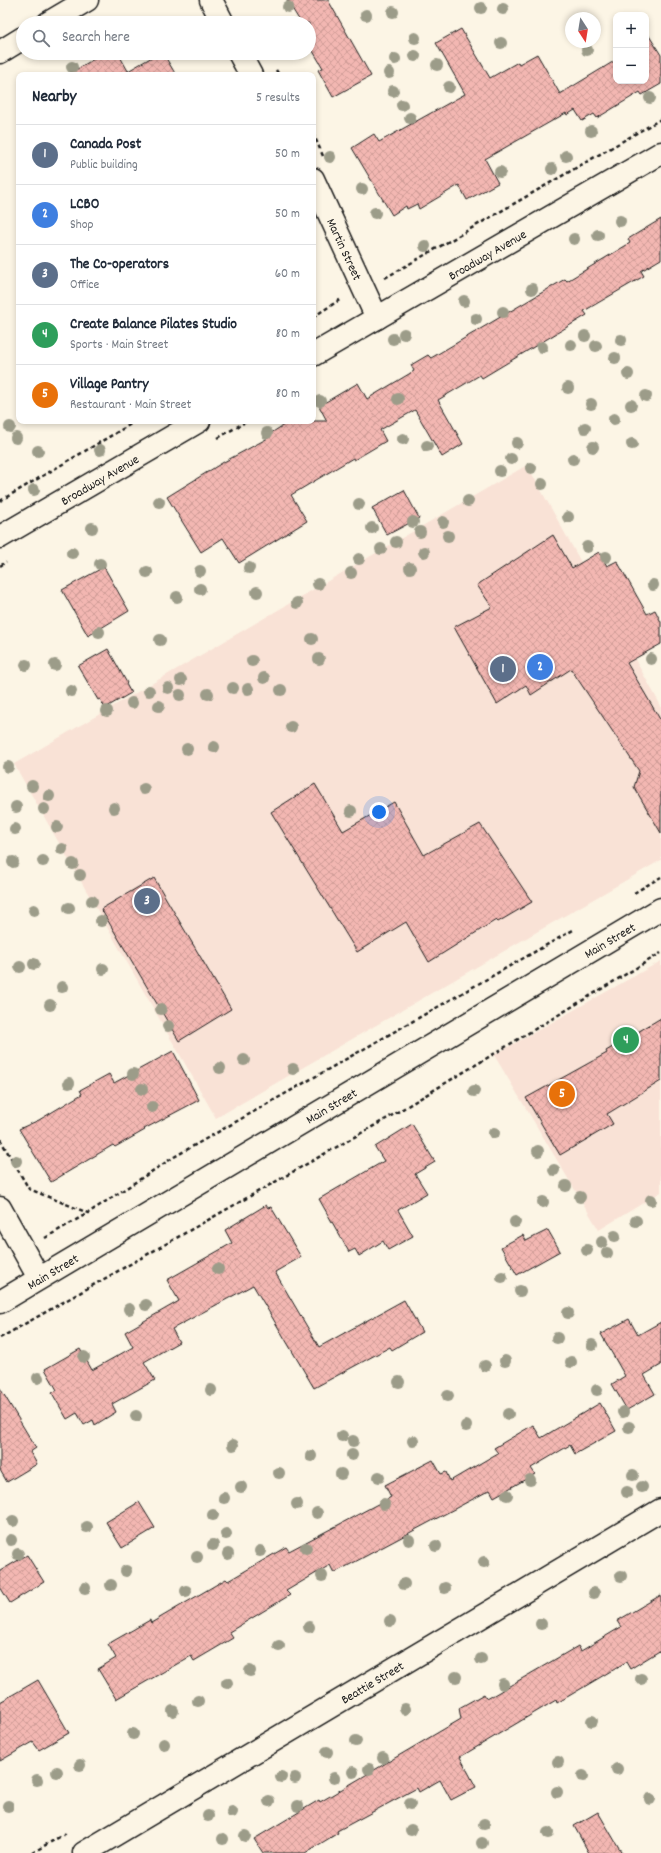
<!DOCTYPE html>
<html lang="en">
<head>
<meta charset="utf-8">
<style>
	body { margin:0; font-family:Dekko,sans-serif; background:#f6f6f7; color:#1f2937 }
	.controls { position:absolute; right:12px; top:12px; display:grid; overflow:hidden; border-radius:8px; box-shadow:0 2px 6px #0003 }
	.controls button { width:36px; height:36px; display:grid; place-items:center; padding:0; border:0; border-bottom:1px solid #e0e1e3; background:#fff; color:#1f2937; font:20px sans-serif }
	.compass { position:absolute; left:565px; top:12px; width:36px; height:36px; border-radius:50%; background:#fff; box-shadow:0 2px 6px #0003; rotate:168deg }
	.you { position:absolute; left:379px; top:812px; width:14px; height:14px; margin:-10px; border:3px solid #fff; border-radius:50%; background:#1a73e8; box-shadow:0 0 0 6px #1a73e833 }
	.badge { display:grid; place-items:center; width:26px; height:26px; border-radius:50%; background:#b45309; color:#fff; font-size:13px; font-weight:700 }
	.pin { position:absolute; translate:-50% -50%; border:2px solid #fff; box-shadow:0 1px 4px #0006 }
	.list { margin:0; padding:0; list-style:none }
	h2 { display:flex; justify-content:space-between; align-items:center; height:52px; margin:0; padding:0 16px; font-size:17px }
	h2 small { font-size:13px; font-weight:400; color:#747a83 }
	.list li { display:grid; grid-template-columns:26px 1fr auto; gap:12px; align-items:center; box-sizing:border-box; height:60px; padding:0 16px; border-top:1px solid #e0e1e3 }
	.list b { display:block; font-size:15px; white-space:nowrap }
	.list p { margin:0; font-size:13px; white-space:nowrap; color:#747a83 }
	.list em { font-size:13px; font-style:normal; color:#747a83 }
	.icon { flex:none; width:22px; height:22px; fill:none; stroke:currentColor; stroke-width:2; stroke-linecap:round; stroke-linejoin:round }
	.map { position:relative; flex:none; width:661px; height:1853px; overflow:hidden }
	.search { position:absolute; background:#fff; box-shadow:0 2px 6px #0003; left:16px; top:16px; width:300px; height:44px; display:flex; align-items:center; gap:10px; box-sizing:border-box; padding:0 14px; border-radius:22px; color:#747a83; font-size:15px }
	.panel { position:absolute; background:#fff; box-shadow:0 2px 6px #0003; left:16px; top:72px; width:300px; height:352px; border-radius:8px }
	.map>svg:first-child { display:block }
	.built { fill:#f9e2d6 }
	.building { fill:url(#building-cross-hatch); stroke:#1c1c1c }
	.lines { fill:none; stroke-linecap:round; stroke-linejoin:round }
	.street-casing { stroke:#1c1c1c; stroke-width:25 }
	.secondary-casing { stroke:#1c1c1c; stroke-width:25 }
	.path { stroke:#1c1c1c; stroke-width:2.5; stroke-dasharray:4 3; stroke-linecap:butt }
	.street { stroke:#fcf5e5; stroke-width:22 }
	.secondary { stroke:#fcf5e5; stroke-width:22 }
	.tree { fill:#9c9c89 }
	.labels { text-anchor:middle; stroke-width:4; stroke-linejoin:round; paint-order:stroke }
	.street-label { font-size:13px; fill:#1c1c1c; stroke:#fcf5e5 }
</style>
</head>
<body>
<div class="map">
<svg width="661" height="1853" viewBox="0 0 661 1853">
	<defs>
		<pattern id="building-cross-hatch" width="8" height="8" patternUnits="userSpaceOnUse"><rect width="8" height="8" fill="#f3b7b2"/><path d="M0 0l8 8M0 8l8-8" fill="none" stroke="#d09d98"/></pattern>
	</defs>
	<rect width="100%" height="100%" fill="#fcf5e5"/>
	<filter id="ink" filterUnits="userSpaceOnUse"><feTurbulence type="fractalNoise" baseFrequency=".025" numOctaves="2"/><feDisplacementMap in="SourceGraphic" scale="8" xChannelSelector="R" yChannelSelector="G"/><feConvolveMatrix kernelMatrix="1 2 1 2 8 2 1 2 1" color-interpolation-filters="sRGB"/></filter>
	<g filter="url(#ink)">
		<path class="built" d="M 527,465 L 661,706 L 661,860 L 216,1118 L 14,764 Z
			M 661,961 L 661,1192 L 599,1230 L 494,1055 Z"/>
		<path class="building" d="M 287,0 L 328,0 L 371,76 L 333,97 L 318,70 L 323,68 L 310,46 L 314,44 L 309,37 L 309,23 L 301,23 Z
			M 461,29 L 490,78 L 518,62 L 519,64 L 537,54 L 560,94 L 616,60 L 616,81 L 646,81 L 646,31 L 661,55 L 661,84 L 642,95 L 640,92 L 597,118 L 594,114 L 582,121 L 575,110 L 567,115 L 566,113 L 485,159 L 498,183 L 467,200 L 459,185 L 419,209 L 417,204 L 407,209 L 406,206 L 392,215 L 352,148 L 374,134 L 379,142 L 465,94 L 436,43 Z
			M 104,53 L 118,53 L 128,71 L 159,53 L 163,53 L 176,75 L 67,75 Z
			M 661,219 L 661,259 L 641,271 L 644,276 L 584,311 L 587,315 L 482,378 L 480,375 L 438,400 L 463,444 L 442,457 L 415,410 L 380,430 L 386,441 L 354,460 L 353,458 L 291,495 L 307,521 L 239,563 L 223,538 L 201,552 L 167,497 L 222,463 L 270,437 L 268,435 L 290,421 L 327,421 L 319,406 L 358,383 L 367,399 L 414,371 L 411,365 L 428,355 L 431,358 L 565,279 L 567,281 L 630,243 L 628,239 Z
			M 404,490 L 419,518 L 387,535 L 372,508 Z
			M 553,535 L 572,568 L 599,552 L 607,566 L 617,561 L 647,614 L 655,610 L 661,622 L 661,644 L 627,663 L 661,721 L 661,833 L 634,787 L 639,771 L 571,669 L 531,695 L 526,685 L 497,704 L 454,627 L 492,607 L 477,585 Z
			M 104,567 L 129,611 L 88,636 L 62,590 Z
			M 108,649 L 127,683 L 126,684 L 131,693 L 105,708 L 100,699 L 98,700 L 78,666 Z
			M 315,784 L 343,831 L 394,802 L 424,855 L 480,824 L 532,902 L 498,922 L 496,920 L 429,962 L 406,922 L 357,952 L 271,812 Z
			M 154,878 L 231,1009 L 179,1041 L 101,909 Z
			M 661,1018 L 661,1081 L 607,1114 L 613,1124 L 560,1155 L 526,1098 L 607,1053 L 606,1051 Z
			M 173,1051 L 199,1100 L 144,1129 L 145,1130 L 115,1147 L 113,1145 L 51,1182 L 19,1129 L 39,1120 L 82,1094 L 80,1090 L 109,1074 L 114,1083 Z
			M 412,1124 L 435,1162 L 415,1174 L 427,1193 L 398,1210 L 413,1236 L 388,1250 L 383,1241 L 359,1256 L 355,1249 L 349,1252 L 319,1199 L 384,1161 L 375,1147 Z
			M 266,1205 L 268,1208 L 271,1207 L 301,1257 L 275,1272 L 319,1347 L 404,1300 L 422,1332 L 392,1350 L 390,1347 L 314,1388 L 253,1285 L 172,1329 L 179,1342 L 144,1362 L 155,1380 L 112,1404 L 116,1412 L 95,1425 L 93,1420 L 84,1425 L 77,1413 L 67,1419 L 52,1393 L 57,1390 L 45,1369 L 80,1349 L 92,1370 L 133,1347 L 125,1332 L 179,1301 L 167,1280 L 232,1243 L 225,1230 Z
			M 548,1230 L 560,1251 L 517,1275 L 501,1247 L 523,1235 L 526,1241 Z
			M 629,1319 L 638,1335 L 661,1322 L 661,1365 L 644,1375 L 655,1394 L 627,1410 L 612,1384 L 625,1376 L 601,1334 Z
			M 0,1388 L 36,1448 L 30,1452 L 37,1464 L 7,1482 L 0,1470 Z
			M 600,1403 L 616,1431 L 575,1454 L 570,1445 L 531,1468 L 535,1474 L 494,1497 L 490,1490 L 334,1573 L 330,1565 L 286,1591 L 290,1595 L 229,1632 L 233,1638 L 194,1661 L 191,1656 L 116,1699 L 98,1669 L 116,1658 L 108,1644 L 150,1620 L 151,1623 L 226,1579 L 228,1581 L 286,1547 L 289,1551 L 391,1497 L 385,1485 L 433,1460 L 441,1474 L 446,1472 L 450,1481 L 498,1453 L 494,1448 L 533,1425 L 541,1438 Z
			M 139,1502 L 155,1528 L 122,1548 L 106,1522 Z
			M 27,1555 L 44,1582 L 10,1603 L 0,1587 L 0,1571 Z
			M 661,1595 L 661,1650 L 630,1669 L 626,1662 L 557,1703 L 556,1700 L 460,1757 L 476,1787 L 451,1800 L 440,1780 L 419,1792 L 417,1788 L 337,1831 L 338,1833 L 305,1853 L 263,1853 L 254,1839 L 319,1800 L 320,1802 L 461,1719 L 459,1708 L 484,1694 L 487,1699 L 578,1646 L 581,1651 L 621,1627 L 617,1621 Z
			M 38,1680 L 69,1733 L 39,1750 L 33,1742 L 0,1761 L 0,1702 Z
			M 598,1812 L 622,1853 L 589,1853 L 574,1826 Z"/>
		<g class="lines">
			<defs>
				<g id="street">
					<path d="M 211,0 L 223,23"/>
					<path d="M 48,23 L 87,0"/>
					<path d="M 0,52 L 23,38"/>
					<path d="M 239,53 L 251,75"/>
					<path id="s1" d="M 313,179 L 377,318"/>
					<path id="s2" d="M 313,355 L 661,153"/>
					<path id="s3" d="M 0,537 L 199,421"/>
					<path d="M 0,1208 L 39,1278"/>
					<path id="s4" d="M 84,1853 L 661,1510"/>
				</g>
				<g id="secondary">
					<path id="s5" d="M 0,1302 L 661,909"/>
				</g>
			</defs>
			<use href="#street" class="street-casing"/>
			<use href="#secondary" class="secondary-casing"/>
			<path class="path" d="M 276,70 L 279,75
				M 313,133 L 323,156
				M 385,278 L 661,119
				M 313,317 L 341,299
				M 218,438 L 247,421
				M 0,501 L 136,421
				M 0,566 L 6,562
				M 634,893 L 661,877
				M 0,1139 L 29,1189 L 88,1213 L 174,1157 L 573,930
				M 45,1238 L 88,1213
				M 0,1338 L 386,1119 L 661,953
				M 32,1853 L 68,1832"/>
			<use href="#street" class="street"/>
			<use href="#secondary" class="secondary"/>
		</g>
		<g class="tree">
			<circle cx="288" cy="7" r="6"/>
			<circle cx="481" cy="8" r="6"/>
			<circle cx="503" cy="9" r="6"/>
			<circle cx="393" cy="12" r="6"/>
			<circle cx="366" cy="15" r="6"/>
			<circle cx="415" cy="38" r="6"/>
			<circle cx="501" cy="43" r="6"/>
			<circle cx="587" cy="50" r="6"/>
			<circle cx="415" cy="56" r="6"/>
			<circle cx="395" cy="59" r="6"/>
			<circle cx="437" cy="65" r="6"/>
			<circle cx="72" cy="67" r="6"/>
			<circle cx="389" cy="73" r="6"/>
			<circle cx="449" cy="87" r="6"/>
			<circle cx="393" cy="91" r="6"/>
			<circle cx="650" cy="98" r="6"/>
			<circle cx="402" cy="105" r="6"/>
			<circle cx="410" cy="118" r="6"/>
			<circle cx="591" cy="131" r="6"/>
			<circle cx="566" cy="156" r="6"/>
			<circle cx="330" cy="157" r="6"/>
			<circle cx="552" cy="169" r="6"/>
			<circle cx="500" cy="172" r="6"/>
			<circle cx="362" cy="189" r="6"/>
			<circle cx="375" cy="213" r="6"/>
			<circle cx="620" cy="221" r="6"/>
			<circle cx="598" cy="235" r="6"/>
			<circle cx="574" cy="239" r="6"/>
			<circle cx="425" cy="246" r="6"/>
			<circle cx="532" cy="289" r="6"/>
			<circle cx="464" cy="301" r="6"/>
			<circle cx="503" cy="312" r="6"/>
			<circle cx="476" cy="319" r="6"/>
			<circle cx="404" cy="334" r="6"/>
			<circle cx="585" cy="336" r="6"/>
			<circle cx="393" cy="339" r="6"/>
			<circle cx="621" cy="340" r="6"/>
			<circle cx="571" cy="345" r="6"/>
			<circle cx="596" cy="346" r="6"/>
			<circle cx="542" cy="347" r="6"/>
			<circle cx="615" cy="358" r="6"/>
			<circle cx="628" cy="374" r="6"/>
			<circle cx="568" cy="388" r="6"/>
			<circle cx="646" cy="396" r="6"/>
			<circle cx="398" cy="399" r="6"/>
			<circle cx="320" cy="401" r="6"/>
			<circle cx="591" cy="404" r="6"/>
			<circle cx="631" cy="405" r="6"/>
			<circle cx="614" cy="419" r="6"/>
			<circle cx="10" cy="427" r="6"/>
			<circle cx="585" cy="428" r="6"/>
			<circle cx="267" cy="433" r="6"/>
			<circle cx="16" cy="438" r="6"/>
			<circle cx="403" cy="439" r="6"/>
			<circle cx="517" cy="443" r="6"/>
			<circle cx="632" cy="444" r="6"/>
			<circle cx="427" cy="446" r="6"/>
			<circle cx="593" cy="447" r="6"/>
			<circle cx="100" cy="450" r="6"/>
			<circle cx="38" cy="451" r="6"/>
			<circle cx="511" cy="459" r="6"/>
			<circle cx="573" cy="459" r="6"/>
			<circle cx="531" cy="468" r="6"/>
			<circle cx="500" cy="471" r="6"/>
			<circle cx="542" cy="484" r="6"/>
			<circle cx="34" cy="490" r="6"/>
			<circle cx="468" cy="501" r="6"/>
			<circle cx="159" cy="502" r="6"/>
			<circle cx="359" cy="504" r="6"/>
			<circle cx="568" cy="517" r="6"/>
			<circle cx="413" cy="522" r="6"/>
			<circle cx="443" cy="522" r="6"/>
			<circle cx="92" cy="528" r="6"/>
			<circle cx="372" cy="528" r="6"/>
			<circle cx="420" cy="532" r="6"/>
			<circle cx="448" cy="536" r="6"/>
			<circle cx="396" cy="542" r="6"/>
			<circle cx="587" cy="547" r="6"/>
			<circle cx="381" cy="549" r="6"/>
			<circle cx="424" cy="552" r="6"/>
			<circle cx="72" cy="553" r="6"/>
			<circle cx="606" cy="557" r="6"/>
			<circle cx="359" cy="559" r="6"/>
			<circle cx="100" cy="564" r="6"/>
			<circle cx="249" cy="568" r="6"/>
			<circle cx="410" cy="568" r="6"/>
			<circle cx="200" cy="571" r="6"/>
			<circle cx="147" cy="572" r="6"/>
			<circle cx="351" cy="573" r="6"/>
			<circle cx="318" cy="584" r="6"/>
			<circle cx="653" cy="585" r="6"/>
			<circle cx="200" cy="589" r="6"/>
			<circle cx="257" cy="592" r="6"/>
			<circle cx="177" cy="597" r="6"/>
			<circle cx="297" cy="603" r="6"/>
			<circle cx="99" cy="632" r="6"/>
			<circle cx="312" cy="639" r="6"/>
			<circle cx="160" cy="640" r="6"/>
			<circle cx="319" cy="659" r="6"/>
			<circle cx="651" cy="659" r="6"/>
			<circle cx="252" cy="661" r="6"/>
			<circle cx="26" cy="665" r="6"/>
			<circle cx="55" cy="665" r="6"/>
			<circle cx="264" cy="678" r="6"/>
			<circle cx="181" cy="680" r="6"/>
			<circle cx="168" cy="688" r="6"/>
			<circle cx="233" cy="688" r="6"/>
			<circle cx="248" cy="689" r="6"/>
			<circle cx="281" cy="690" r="6"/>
			<circle cx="71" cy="691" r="6"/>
			<circle cx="149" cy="691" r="6"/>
			<circle cx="208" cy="694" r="6"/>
			<circle cx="180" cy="695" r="6"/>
			<circle cx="132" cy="703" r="6"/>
			<circle cx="159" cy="706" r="6"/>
			<circle cx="107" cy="711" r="6"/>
			<circle cx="291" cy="727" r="6"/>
			<circle cx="214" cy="747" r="6"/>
			<circle cx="187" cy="749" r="6"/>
			<circle cx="8" cy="767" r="6"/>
			<circle cx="32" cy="786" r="6"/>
			<circle cx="144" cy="789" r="6"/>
			<circle cx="49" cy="796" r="6"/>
			<circle cx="16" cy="807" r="6"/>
			<circle cx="114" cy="808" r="6"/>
			<circle cx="44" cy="809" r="6"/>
			<circle cx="351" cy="811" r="6"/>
			<circle cx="57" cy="827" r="6"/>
			<circle cx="15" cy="829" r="6"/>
			<circle cx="62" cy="849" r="6"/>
			<circle cx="43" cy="861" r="6"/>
			<circle cx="13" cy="862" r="6"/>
			<circle cx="73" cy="864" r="6"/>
			<circle cx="80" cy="875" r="6"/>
			<circle cx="92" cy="901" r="6"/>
			<circle cx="69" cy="908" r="6"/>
			<circle cx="34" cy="910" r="6"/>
			<circle cx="101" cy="921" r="6"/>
			<circle cx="34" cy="964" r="6"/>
			<circle cx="20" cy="967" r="6"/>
			<circle cx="103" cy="969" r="6"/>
			<circle cx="62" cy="987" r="6"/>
			<circle cx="50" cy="1005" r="6"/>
			<circle cx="161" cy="1009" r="6"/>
			<circle cx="168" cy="1026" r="6"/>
			<circle cx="244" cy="1060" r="6"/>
			<circle cx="220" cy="1068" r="6"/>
			<circle cx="293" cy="1069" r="6"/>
			<circle cx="133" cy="1074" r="6"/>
			<circle cx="69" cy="1083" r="6"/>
			<circle cx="142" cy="1089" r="6"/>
			<circle cx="474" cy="1091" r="6"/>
			<circle cx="152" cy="1107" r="6"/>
			<circle cx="494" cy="1133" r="6"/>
			<circle cx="538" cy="1151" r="6"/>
			<circle cx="16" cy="1161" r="6"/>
			<circle cx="554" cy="1170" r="6"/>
			<circle cx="566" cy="1186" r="6"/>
			<circle cx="580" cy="1197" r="6"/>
			<circle cx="651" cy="1200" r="6"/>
			<circle cx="543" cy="1202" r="6"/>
			<circle cx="636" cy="1221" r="6"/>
			<circle cx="515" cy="1222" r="6"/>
			<circle cx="615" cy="1236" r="6"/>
			<circle cx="602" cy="1242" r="6"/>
			<circle cx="587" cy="1250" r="6"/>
			<circle cx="607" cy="1253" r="6"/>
			<circle cx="218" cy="1269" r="6"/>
			<circle cx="502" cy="1277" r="6"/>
			<circle cx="520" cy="1291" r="6"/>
			<circle cx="146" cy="1305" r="6"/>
			<circle cx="129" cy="1309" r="6"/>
			<circle cx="568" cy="1313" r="6"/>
			<circle cx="557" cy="1338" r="6"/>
			<circle cx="592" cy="1345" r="6"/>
			<circle cx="84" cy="1357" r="6"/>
			<circle cx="505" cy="1361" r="6"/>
			<circle cx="571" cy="1362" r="6"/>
			<circle cx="485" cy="1366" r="6"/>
			<circle cx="38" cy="1378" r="6"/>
			<circle cx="399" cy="1382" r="6"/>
			<circle cx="211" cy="1390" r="6"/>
			<circle cx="597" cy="1390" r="6"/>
			<circle cx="448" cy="1396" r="6"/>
			<circle cx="623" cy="1412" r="6"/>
			<circle cx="508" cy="1414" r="6"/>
			<circle cx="136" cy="1416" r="6"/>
			<circle cx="466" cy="1426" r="6"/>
			<circle cx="629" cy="1427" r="6"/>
			<circle cx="342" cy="1436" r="6"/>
			<circle cx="353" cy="1441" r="6"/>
			<circle cx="413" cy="1441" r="6"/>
			<circle cx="233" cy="1445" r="6"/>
			<circle cx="352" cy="1455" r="6"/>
			<circle cx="311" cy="1456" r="6"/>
			<circle cx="279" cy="1473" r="6"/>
			<circle cx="341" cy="1474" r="6"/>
			<circle cx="633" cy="1475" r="6"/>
			<circle cx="379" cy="1477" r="6"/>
			<circle cx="530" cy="1480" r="6"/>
			<circle cx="241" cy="1487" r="6"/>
			<circle cx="642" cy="1487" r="6"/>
			<circle cx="627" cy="1492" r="6"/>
			<circle cx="507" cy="1495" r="6"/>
			<circle cx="224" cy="1498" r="6"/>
			<circle cx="297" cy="1504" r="6"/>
			<circle cx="384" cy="1504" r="6"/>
			<circle cx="317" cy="1513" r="6"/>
			<circle cx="213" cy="1515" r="6"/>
			<circle cx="13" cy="1521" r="6"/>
			<circle cx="87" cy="1527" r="6"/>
			<circle cx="226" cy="1534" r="6"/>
			<circle cx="11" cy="1540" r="6"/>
			<circle cx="409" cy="1540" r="6"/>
			<circle cx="213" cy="1545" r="6"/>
			<circle cx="436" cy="1546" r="6"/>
			<circle cx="306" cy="1548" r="6"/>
			<circle cx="260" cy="1551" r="6"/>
			<circle cx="18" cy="1554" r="6"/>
			<circle cx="228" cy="1554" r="6"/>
			<circle cx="197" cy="1557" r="6"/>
			<circle cx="484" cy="1562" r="6"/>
			<circle cx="126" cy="1571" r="6"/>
			<circle cx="322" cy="1576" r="6"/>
			<circle cx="621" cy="1576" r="6"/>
			<circle cx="404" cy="1584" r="6"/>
			<circle cx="111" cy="1585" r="6"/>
			<circle cx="85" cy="1588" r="6"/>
			<circle cx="445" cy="1588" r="6"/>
			<circle cx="186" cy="1591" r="6"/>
			<circle cx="594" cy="1593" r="6"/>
			<circle cx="390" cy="1621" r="6"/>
			<circle cx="541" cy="1624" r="6"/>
			<circle cx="309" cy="1627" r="6"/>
			<circle cx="279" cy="1646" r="6"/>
			<circle cx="481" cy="1659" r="6"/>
			<circle cx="250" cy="1671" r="6"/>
			<circle cx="456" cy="1677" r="6"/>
			<circle cx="641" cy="1679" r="6"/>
			<circle cx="227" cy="1683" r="6"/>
			<circle cx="503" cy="1684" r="6"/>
			<circle cx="198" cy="1701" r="6"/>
			<circle cx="405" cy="1709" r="6"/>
			<circle cx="173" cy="1711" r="6"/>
			<circle cx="592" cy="1721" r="6"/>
			<circle cx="133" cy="1734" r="6"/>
			<circle cx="356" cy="1741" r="6"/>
			<circle cx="164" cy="1744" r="6"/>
			<circle cx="327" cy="1752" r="6"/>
			<circle cx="383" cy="1758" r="6"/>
			<circle cx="558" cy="1762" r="6"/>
			<circle cx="80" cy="1765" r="6"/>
			<circle cx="369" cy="1769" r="6"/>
			<circle cx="617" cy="1769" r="6"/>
			<circle cx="57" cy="1772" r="6"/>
			<circle cx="353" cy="1772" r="6"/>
			<circle cx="583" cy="1776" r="6"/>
			<circle cx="281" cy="1777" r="6"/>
			<circle cx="295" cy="1778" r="6"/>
			<circle cx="334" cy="1778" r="6"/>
			<circle cx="37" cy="1780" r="6"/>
			<circle cx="557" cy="1792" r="6"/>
			<circle cx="650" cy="1799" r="6"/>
			<circle cx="269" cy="1801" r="6"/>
			<circle cx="410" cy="1804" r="6"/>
			<circle cx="8" cy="1806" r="6"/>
			<circle cx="298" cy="1806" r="6"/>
			<circle cx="232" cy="1812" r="6"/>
			<circle cx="208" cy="1816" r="6"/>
			<circle cx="484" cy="1824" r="6"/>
			<circle cx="411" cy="1830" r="6"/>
			<circle cx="548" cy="1833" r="6"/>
			<circle cx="245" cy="1836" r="6"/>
			<circle cx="223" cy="1839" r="6"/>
			<circle cx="482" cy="1843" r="6"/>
		</g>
	</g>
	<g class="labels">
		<g class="street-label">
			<text dy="5" stroke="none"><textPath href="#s1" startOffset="77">Martin Street</textPath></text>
			<text dy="5" stroke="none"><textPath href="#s2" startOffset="201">Broadway Avenue</textPath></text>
			<text dy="5" stroke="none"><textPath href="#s3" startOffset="115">Broadway Avenue</textPath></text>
			<text dy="5" stroke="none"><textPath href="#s5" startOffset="709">Main Street</textPath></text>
			<text dy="5" stroke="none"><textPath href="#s5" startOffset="385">Main Street</textPath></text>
			<text dy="5" stroke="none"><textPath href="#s5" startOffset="61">Main Street</textPath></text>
			<text dy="5" stroke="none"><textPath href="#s4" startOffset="335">Beattie Street</textPath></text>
		</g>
	</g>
</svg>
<div class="controls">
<button>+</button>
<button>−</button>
</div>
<svg class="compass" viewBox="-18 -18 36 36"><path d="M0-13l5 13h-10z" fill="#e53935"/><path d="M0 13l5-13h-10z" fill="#747a83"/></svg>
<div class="you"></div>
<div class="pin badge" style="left:503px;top:669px;background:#5c6f8a">1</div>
<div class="pin badge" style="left:540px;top:667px;background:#3f7fe0">2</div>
<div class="pin badge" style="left:147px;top:901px;background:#5c6f8a">3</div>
<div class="pin badge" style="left:626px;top:1040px;background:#2e9e5b">4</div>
<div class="pin badge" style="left:562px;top:1094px;background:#e8710a">5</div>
<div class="search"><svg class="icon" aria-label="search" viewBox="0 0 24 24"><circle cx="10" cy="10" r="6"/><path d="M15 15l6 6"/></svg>Search here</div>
<section class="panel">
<h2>Nearby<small>5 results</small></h2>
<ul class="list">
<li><span class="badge" style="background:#5c6f8a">1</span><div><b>Canada Post</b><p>Public building</p></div><em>50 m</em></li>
<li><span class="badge" style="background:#3f7fe0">2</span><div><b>LCBO</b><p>Shop</p></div><em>50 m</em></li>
<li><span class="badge" style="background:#5c6f8a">3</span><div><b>The Co-operators</b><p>Office</p></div><em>60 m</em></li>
<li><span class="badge" style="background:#2e9e5b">4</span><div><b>Create Balance Pilates Studio</b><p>Sports · Main Street</p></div><em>80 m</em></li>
<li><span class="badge" style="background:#e8710a">5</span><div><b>Village Pantry</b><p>Restaurant · Main Street</p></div><em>80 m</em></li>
</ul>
</section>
</div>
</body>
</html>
